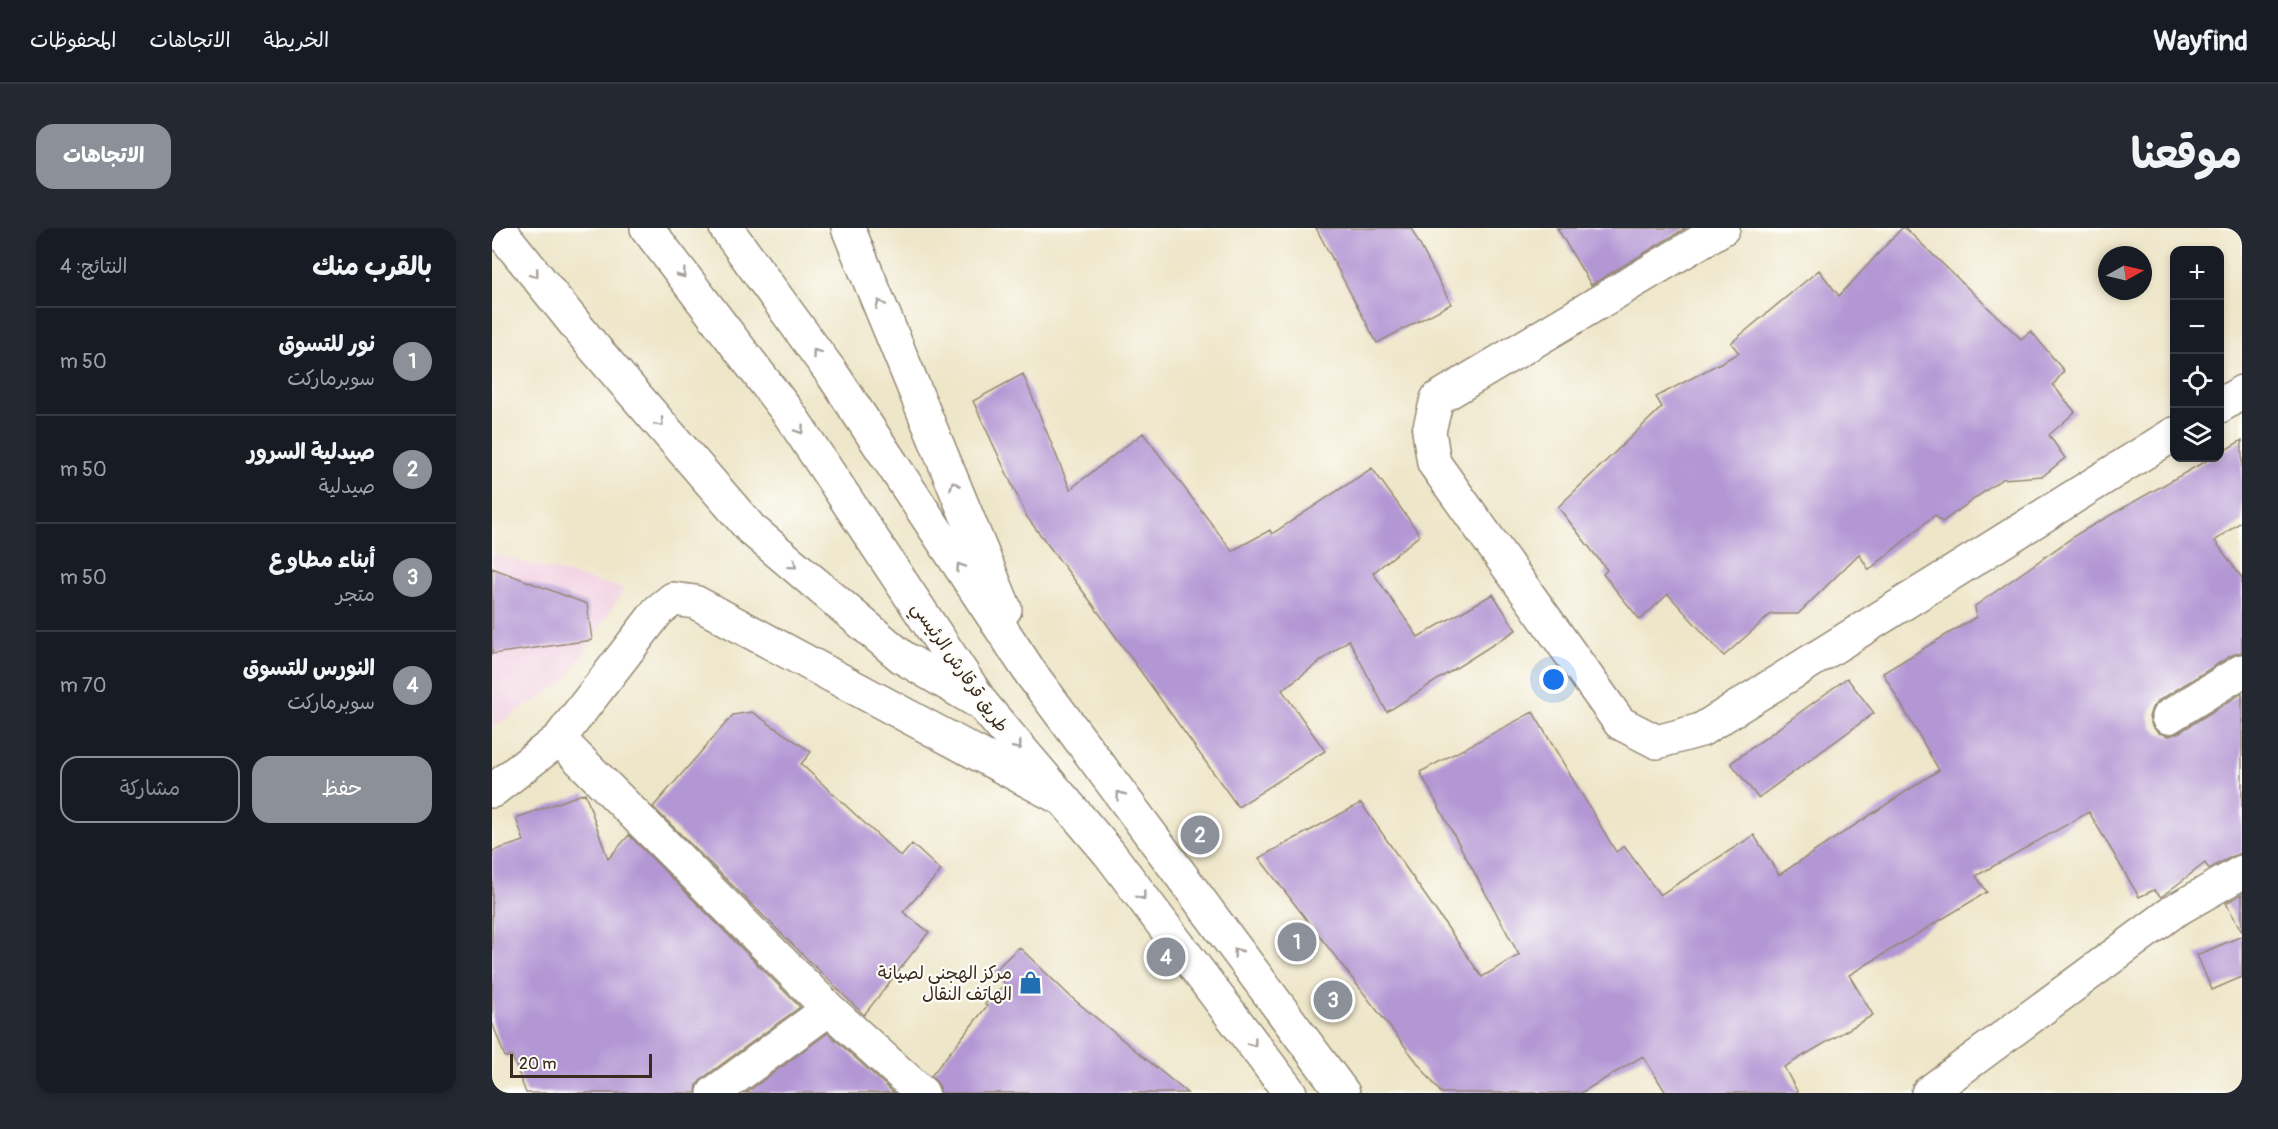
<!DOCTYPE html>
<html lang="ar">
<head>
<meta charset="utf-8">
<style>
	body { margin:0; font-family:Pangolin,"Playpen Sans Arabic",sans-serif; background:#242831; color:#f1f3f6; direction:rtl }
	.controls { position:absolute; right:18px; top:18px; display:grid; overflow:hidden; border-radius:12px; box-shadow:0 3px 9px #0003 }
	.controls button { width:54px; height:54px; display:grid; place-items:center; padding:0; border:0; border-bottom:2px solid #363941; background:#171b24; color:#f1f3f6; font:30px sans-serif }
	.compass { position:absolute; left:1606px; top:18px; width:54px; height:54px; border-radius:50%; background:#171b24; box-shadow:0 3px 9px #0003; rotate:82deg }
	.scale { position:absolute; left:18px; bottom:15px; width:142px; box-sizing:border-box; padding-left:6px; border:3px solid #3b2a1e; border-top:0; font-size:16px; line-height:21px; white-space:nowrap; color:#3b2a1e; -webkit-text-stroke:4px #fdfcf7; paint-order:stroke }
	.you { position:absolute; left:1062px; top:452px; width:21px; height:21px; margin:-15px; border:4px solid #fff; border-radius:50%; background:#1a73e8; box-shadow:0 0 0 9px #1a73e833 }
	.badge { display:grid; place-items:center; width:39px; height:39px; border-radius:50%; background:#8c9099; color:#fff; font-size:20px; font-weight:700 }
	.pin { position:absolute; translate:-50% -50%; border:3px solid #fff; box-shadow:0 2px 6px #0006 }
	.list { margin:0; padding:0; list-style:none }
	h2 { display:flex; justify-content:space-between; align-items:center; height:78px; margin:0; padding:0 24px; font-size:26px }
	h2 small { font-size:20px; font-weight:400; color:#9ea1a6 }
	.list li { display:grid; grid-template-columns:39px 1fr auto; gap:18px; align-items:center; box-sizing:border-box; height:108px; padding:0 24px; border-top:2px solid #363941 }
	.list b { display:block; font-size:22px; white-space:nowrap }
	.list p { margin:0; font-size:20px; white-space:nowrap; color:#9ea1a6 }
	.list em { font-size:20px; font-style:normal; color:#9ea1a6 }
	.actions { display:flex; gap:12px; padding:18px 24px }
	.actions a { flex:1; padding:14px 0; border:2px solid #8c9099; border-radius:18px; text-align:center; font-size:21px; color:#8c9099 }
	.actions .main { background:#8c9099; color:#fff }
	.icon { flex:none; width:33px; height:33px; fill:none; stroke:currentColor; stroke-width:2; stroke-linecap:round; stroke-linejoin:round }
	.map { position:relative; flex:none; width:1750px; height:865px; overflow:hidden; direction:ltr; border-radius:18px }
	header { display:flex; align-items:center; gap:36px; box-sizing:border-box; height:84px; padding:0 30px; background:#171b24; border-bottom:2px solid #363941 }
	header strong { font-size:28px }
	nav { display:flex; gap:33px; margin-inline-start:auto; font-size:21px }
	.intro { display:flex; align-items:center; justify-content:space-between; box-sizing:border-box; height:144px; padding:0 36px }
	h1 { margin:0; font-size:42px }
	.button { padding:15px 27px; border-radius:18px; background:#8c9099; color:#fff; font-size:21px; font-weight:700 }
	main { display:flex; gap:36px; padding:0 36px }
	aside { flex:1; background:#171b24; border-radius:18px; box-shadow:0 3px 9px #0003 }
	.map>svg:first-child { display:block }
	.built { fill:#f2cfe2 }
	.building { fill:#b396d4 }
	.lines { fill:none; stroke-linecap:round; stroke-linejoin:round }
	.minor-casing { stroke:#948874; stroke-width:36 }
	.primary-casing { stroke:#948874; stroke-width:36 }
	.minor { stroke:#fff; stroke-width:33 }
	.primary { stroke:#fff; stroke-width:33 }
	.oneway { stroke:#a79f9a }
	.labels { text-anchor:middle; stroke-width:4.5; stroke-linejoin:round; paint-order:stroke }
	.street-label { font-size:18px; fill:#3b2a1e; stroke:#fdfcf7 }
	.poi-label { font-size:18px; fill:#3b2a1e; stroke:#fdfcf7; text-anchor:end }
</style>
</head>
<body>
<header>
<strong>Wayfind</strong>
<nav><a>الخريطة</a><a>الاتجاهات</a><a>المحفوظات</a></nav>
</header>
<div class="intro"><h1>موقعنا</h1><a class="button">الاتجاهات</a></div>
<main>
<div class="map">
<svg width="1750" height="865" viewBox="0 0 1750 865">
	<rect width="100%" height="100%" fill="#fdfcf7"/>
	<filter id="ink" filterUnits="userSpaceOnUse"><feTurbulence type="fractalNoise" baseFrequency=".0167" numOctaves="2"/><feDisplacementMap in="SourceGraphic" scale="12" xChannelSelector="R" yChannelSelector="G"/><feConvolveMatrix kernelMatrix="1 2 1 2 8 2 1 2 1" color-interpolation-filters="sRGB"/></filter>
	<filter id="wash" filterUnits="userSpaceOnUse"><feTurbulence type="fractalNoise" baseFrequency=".008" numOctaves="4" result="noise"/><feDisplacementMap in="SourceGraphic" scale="24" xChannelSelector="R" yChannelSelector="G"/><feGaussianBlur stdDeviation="1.35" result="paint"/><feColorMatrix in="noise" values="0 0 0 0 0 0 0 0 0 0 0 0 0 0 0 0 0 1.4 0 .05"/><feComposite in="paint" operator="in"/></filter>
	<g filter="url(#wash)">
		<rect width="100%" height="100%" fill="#eee6c9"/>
		<path class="built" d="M 0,326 L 132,361 L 74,453 L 0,500 Z"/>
		<g id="blocks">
			<path class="building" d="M 824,0 L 919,0 L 959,76 L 885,115 Z
				M 1065,0 L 1194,0 L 1099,57 Z
				M 1410,0 L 1413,0 L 1529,111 L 1539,103 L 1572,143 L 1561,157 L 1583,184 L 1557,207 L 1573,230 L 1551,248 L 1510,251 L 1450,294 L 1443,287 L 1377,342 L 1367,326 L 1306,386 L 1279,386 L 1232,428 L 1176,366 L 1148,392 L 1111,346 L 1115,342 L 1066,279 L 1170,179 L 1164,169 L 1247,125 L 1239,115 L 1327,42 L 1347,68 Z
				M 531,146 L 578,261 L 651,205 L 740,323 L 778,302 L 780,306 L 880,240 L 928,307 L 881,345 L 926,409 L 1001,366 L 1024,402 L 895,484 L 857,412 L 790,462 L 833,523 L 746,579 L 599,374 L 535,289 L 481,173 Z
				M 1750,212 L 1750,293 L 1723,313 L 1750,350 L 1750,424 L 1740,427 L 1666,473 L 1660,480 L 1657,489 L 1660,498 L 1667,505 L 1677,508 L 1686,505 L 1750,465 L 1750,625 L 1741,628 L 1717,641 L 1713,635 L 1669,669 L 1662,662 L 1647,669 L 1597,584 L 1484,648 L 1495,664 L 1357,747 L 1381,787 L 1292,839 L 1306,865 L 1174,865 L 1151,828 L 1089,865 L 949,865 L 767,630 L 869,575 L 990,749 L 1027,727 L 928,544 L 1041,484 L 1124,624 L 1132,618 L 1168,667 L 1262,607 L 1287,647 L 1447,542 L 1391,445 L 1484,389 L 1483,378 L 1587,305 L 1719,230 L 1728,230 L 1728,225 Z
				M 0,340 L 95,376 L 100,412 L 0,426 Z
				M 1355,450 L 1382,485 L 1266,570 L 1239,535 Z
				M 260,484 L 319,524 L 309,536 L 409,629 L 420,616 L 449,643 L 411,684 L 437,704 L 372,787 L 161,579 L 241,487 Z
				M 93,565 L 116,631 L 137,607 L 308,779 L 211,850 L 205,857 L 204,865 L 34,865 L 20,828 L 13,829 L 0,794 L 0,623 L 32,613 L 24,590 Z
				M 1750,666 L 1750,704 L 1734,675 Z
				M 1750,708 L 1750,749 L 1720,762 L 1705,727 Z
				M 527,719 L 579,769 L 695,865 L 448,865 L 448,859 L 439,848 L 495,778 L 493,776 L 513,756 L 501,744 Z
				M 336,805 L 402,865 L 254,865 Z"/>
		</g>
	</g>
	<g filter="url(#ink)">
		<use href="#blocks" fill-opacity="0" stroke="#948874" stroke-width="1.5"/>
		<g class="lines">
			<defs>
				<path id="minor" d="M 1231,0 L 945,171 L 937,203 L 942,235 L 1128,495 L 1165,514 L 1209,502 L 1682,206
					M 1728,178 L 1750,164
					M 1676,489 L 1750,443
					M 67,511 L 337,781 L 430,865
					M 0,563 L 67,511 L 166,383 L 181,371 L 203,374 L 572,572
					M 222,865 L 337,781
					M 1436,865 L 1682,683 L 1750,644"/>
				<path id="primary" d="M 6,0 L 100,117 L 259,301 L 410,429 L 483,472
					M 155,0 L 298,187 L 491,477 L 617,625 L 798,865
					M 234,0 L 341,147 L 540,447 L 851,865
					M 356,0 L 513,381"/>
			</defs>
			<use href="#minor" class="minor-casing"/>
			<use href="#primary" class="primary-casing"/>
			<use href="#minor" class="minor"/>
			<use href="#primary" class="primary"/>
		</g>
		<defs><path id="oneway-chevron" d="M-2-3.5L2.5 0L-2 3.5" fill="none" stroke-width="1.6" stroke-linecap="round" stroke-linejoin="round" transform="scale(1.5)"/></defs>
		<g class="oneway">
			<use href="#oneway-chevron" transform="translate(43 46) rotate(51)"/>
			<use href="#oneway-chevron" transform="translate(190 46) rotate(53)"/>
			<use href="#oneway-chevron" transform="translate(388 76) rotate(-113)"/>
			<use href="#oneway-chevron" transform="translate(324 125) rotate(-126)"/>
			<use href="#oneway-chevron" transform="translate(168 195) rotate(49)"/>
			<use href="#oneway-chevron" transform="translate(308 202) rotate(56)"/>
			<use href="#oneway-chevron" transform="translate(462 257) rotate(-112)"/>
			<use href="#oneway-chevron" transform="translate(301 337) rotate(40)"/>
			<use href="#oneway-chevron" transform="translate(468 339) rotate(-124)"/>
			<use href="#oneway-chevron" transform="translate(526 518) rotate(50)"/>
			<use href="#oneway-chevron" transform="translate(628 567) rotate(-126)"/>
			<use href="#oneway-chevron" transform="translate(650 668) rotate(53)"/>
			<use href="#oneway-chevron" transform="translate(745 724) rotate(-127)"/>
			<use href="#oneway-chevron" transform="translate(761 815) rotate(53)"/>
		</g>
	</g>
	<defs>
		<symbol id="shop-bare" viewBox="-9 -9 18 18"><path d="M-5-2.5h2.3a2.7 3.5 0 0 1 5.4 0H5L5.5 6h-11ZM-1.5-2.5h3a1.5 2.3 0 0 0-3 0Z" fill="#1f6fb2" stroke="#fdfcf7" stroke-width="2.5" paint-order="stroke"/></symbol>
	</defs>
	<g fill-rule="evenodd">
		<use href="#shop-bare" x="522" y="738" width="33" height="33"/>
	</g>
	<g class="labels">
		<g class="street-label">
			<text transform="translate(468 439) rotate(55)" y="6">طريق قرقارش الرئيسي</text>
		</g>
		<g class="poi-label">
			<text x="520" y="751">مركز الهجني لصيانة<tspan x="520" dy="21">الهاتف النقال</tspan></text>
		</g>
	</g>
</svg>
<div class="controls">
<button>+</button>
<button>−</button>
<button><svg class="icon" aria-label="locate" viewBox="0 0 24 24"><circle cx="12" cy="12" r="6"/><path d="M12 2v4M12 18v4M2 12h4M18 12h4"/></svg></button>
<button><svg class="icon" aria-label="layers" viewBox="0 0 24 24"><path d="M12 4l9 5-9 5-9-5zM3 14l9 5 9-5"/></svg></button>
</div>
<svg class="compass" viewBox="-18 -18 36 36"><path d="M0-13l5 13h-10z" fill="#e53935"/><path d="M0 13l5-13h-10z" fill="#9ea1a6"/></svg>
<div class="scale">20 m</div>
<div class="you"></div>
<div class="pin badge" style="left:805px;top:714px">1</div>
<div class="pin badge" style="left:708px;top:607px">2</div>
<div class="pin badge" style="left:841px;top:772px">3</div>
<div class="pin badge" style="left:674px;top:729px">4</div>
</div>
<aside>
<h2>بالقرب منك<small>النتائج: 4</small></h2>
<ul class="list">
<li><span class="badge">1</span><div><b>نور للتسوق</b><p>سوبرماركت</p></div><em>50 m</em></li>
<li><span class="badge">2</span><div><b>صيدلية السرور</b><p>صيدلية</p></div><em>50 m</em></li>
<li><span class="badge">3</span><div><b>أبناء مطاوع</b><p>متجر</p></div><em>50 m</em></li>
<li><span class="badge">4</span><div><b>النورس للتسوق</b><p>سوبرماركت</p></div><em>70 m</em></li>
</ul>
<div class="actions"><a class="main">حفظ</a><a>مشاركة</a></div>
</aside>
</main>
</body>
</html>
